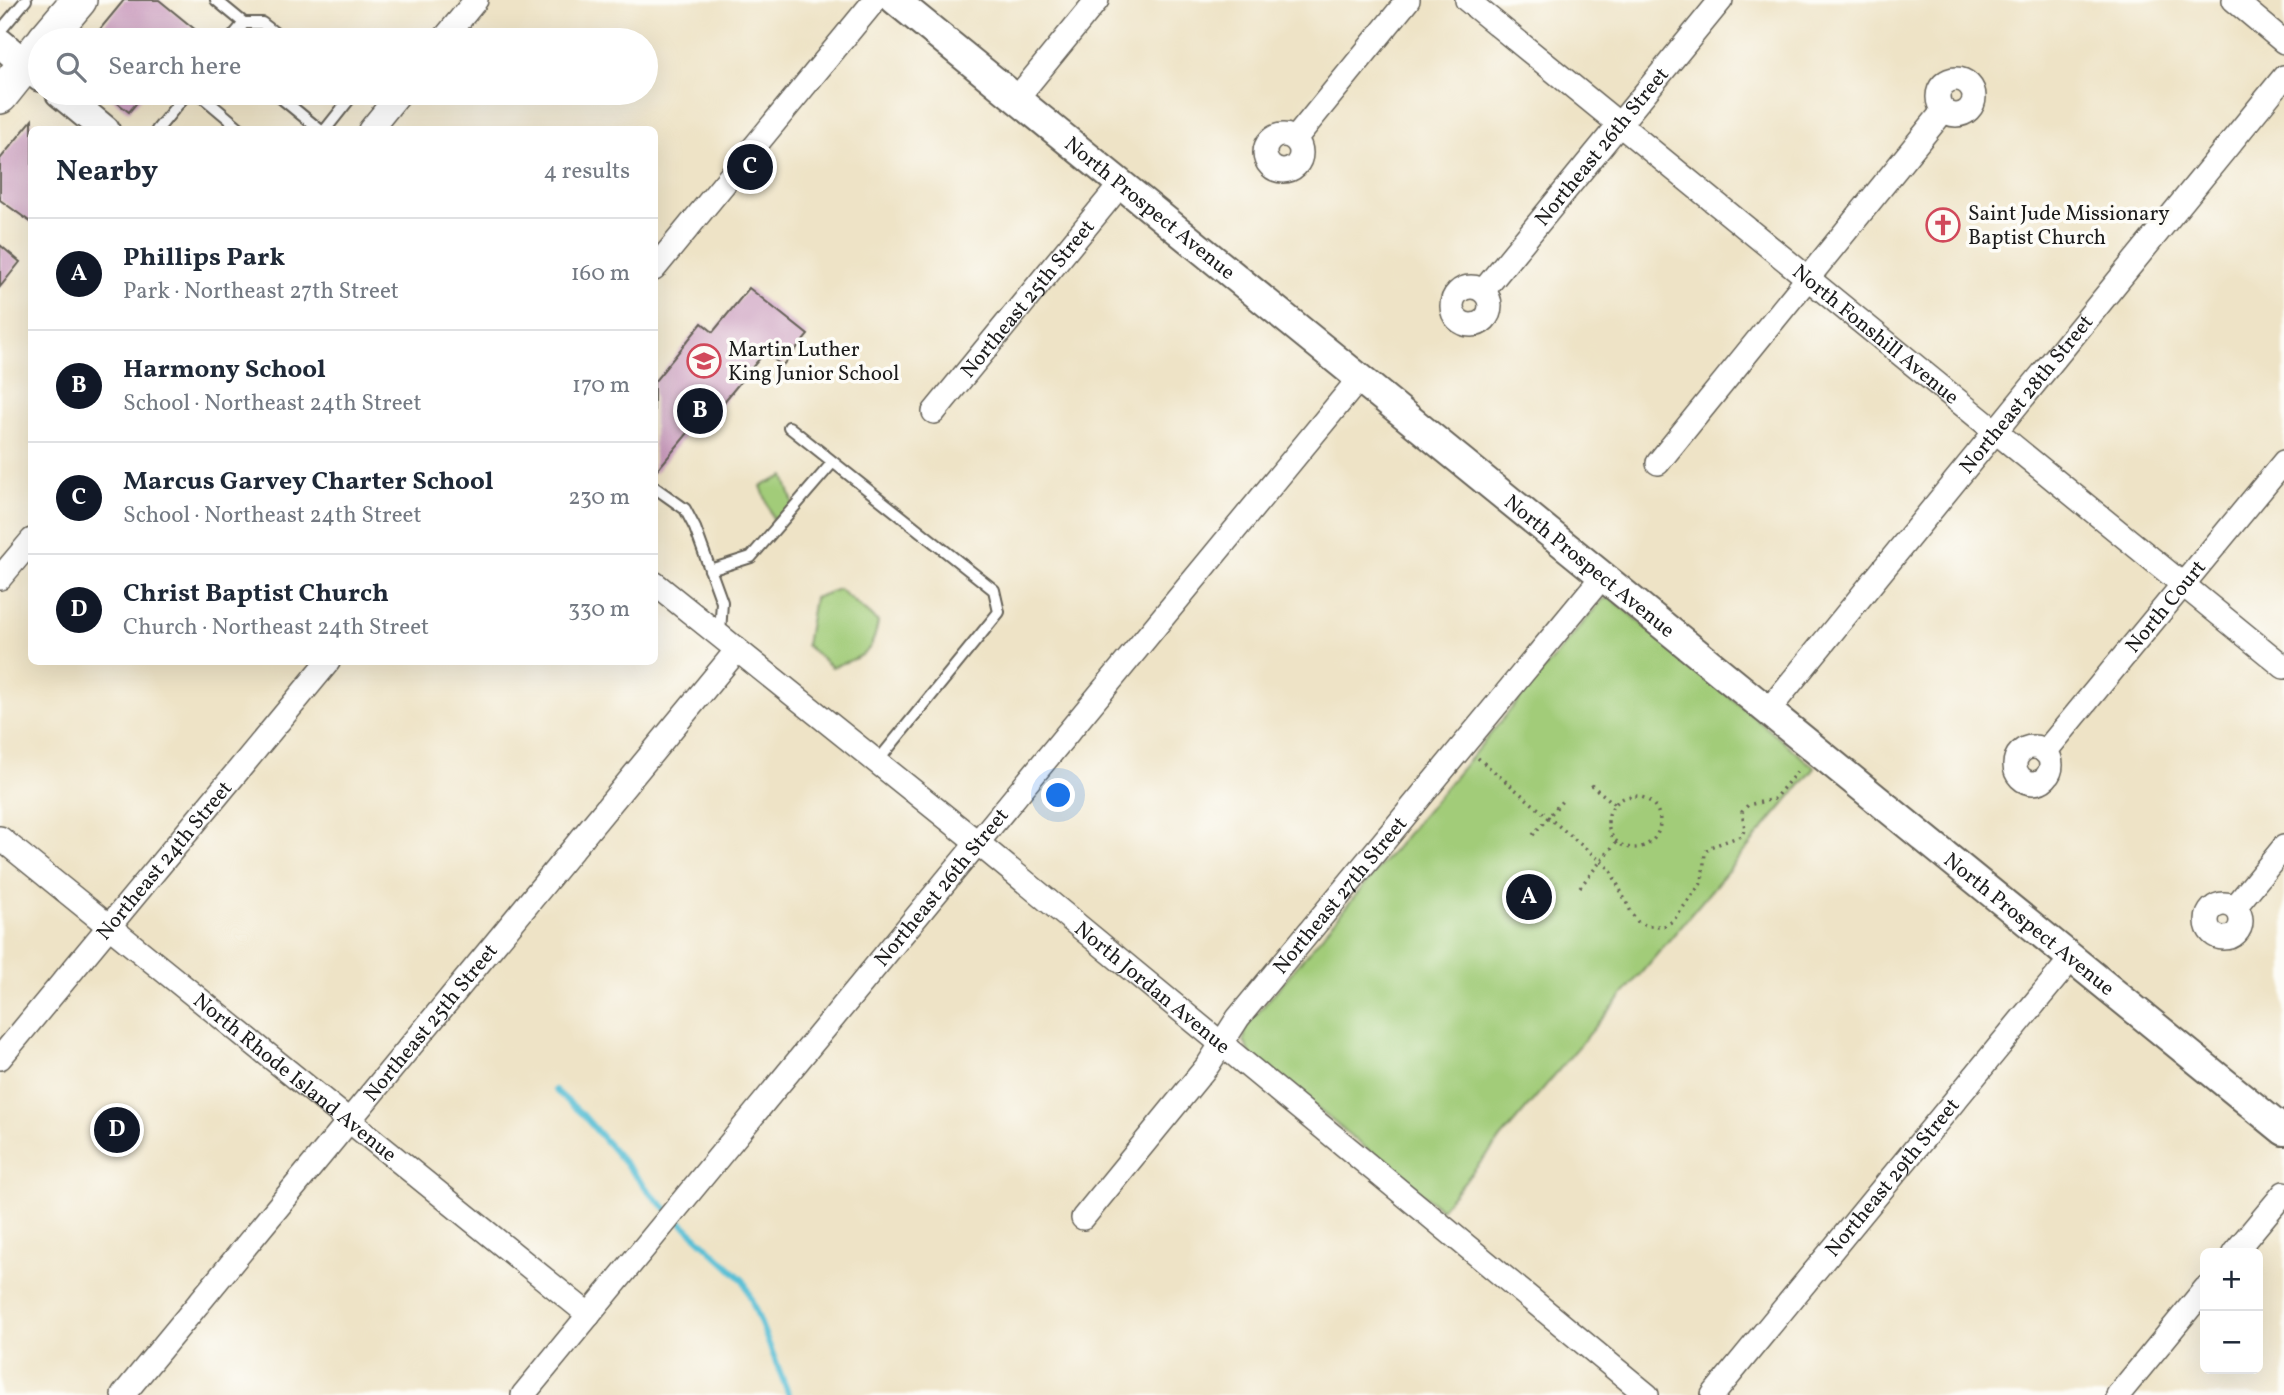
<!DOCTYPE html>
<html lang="en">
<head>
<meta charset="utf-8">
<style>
	body { margin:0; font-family:Vollkorn,serif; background:#f6f6f7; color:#1f2937 }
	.controls { position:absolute; right:21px; bottom:21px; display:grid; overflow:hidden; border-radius:10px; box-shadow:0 7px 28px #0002 }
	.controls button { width:63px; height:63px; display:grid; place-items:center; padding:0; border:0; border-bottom:2px solid #e0e1e3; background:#fff; color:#1f2937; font:35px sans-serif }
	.you { position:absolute; left:1059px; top:796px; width:24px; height:24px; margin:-18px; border:5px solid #fff; border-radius:50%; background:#1a73e8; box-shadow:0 0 0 10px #1a73e833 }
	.badge { display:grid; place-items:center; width:46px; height:46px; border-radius:50%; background:#111827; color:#fff; font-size:23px; font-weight:700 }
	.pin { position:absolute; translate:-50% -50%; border:4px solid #fff; box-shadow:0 2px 7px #0006 }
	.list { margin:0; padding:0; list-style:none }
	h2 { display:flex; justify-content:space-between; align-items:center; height:91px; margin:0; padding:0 28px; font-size:30px }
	h2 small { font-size:23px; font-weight:400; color:#747a83 }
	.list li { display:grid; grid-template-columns:46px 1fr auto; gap:21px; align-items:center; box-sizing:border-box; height:112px; padding:0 28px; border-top:2px solid #e0e1e3 }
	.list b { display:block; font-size:26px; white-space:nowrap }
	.list p { margin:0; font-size:23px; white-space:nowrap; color:#747a83 }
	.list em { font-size:23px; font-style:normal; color:#747a83 }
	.icon { flex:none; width:38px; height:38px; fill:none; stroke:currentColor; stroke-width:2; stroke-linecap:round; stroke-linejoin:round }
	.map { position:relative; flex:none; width:2284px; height:1395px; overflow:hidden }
	.search { position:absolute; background:#fff; box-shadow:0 7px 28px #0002; left:28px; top:28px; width:630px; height:77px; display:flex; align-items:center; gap:18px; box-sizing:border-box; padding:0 24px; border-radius:38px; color:#747a83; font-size:26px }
	.panel { position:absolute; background:#fff; box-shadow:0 7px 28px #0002; left:28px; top:126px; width:630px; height:539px; border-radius:10px }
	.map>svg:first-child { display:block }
	.green { fill:#a2cc79; stroke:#5f744a; stroke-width:2 }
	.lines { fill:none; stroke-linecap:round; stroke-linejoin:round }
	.stream { stroke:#58bfd5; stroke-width:6 }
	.building { fill:#ca9bbe }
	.service-casing { stroke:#666258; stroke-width:14 }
	.minor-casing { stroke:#666258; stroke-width:26 }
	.tertiary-casing { stroke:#666258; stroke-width:32 }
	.primary-casing { stroke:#666258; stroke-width:38 }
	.path { stroke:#666258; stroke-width:3.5; stroke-dasharray:2 5; stroke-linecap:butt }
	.service { stroke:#fff; stroke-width:10 }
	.minor { stroke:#fff; stroke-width:23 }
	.tertiary { stroke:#fff; stroke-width:28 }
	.primary { stroke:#fff; stroke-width:35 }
	.labels { text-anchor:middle; stroke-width:7; stroke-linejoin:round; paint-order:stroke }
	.street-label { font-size:21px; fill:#1c1c1c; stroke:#fdfcf7 }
	.poi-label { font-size:21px; fill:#1c1c1c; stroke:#fdfcf7; text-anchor:start }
</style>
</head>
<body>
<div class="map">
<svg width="2284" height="1395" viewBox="0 0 2284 1395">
	<rect width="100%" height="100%" fill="#fdfcf7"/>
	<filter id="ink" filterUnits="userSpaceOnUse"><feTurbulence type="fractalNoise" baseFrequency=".0143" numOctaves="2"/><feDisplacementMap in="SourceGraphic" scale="14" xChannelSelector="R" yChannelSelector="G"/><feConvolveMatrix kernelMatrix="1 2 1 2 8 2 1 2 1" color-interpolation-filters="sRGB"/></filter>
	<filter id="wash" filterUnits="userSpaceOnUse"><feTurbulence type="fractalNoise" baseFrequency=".00686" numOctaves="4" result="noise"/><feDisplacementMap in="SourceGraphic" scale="28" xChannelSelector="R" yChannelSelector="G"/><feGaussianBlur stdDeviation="1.57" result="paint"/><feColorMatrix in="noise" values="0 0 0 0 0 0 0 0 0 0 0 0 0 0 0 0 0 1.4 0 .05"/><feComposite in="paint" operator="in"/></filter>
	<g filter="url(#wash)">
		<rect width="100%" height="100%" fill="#eee3c6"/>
		<path class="green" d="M 784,476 L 795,509 L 773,519 L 761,486 Z
			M 839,589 L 878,622 C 872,656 863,656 832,667 L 806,645 L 814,598 Z
			M 1603,599 L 1612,599 L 1815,768 L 1441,1209 L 1251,1055 L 1244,1041 L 1246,1027 Z"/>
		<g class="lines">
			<path class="stream" d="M 555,1090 L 583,1115 L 654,1197 L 744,1281 L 789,1395"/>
		</g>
		<g id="blocks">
			<path class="building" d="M 124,0 L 159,0 L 208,40 L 91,40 Z
				M 105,93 L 145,93 L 129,112 Z
				M 32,120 L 32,223 L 0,200 L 0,159 Z
				M 0,245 L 20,262 L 0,287 Z
				M 749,288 L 808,335 L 782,366 L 765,352 L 713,415 L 707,410 L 654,474 L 654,382 L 702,323 L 713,332 Z"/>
		</g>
	</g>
	<g filter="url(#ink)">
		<use href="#blocks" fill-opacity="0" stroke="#666258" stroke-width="2"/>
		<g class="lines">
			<defs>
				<path id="service" d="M 216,0 L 244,23 L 230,40
					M 244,23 L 262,23 L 284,40
					M 0,31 L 26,0
					M 198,93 L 242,130
					M 275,93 L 320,130
					M 157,130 L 187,93
					M 325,130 L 352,96 L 348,93
					M 789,427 L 994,590 L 999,612 L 877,762
					M 654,487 L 685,509 L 695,528 L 722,602 L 720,633
					M 710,570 L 751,557 L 833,462"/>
				<g id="minor">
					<path id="s1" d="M 1467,0 L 2284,667"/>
					<path d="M 2234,0 L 2284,42"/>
					<path d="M 443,40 L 476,0"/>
					<circle cx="1956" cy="97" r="18"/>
					<path d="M 1017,98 L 1097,0"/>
					<path d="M 370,130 L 400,93"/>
					<circle cx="1283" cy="153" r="18"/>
					<path d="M 1295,139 L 1408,0"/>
					<path d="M 654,269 L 875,0"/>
					<circle cx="1471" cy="306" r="19"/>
					<path id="s2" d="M 1483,291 L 1721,0"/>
					<path id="s3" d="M 934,412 L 1121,184"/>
					<path d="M 1658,463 L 1944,110"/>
					<path d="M 0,578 L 32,540"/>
					<path id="s4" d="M 654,583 L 978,843 L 1647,1395"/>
					<path id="s5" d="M 1767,712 L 2284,77"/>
					<circle cx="2033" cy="765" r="18"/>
					<path id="s6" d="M 2045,752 L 2284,462"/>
					<path id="s7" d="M 0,838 L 589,1315"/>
					<circle cx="2224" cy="921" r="17"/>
					<path d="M 2235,907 L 2284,847"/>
					<path id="s8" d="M 0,1058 L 328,662"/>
					<path id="s9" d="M 1083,1218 L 1208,1065 L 1238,1018 L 1602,577"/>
					<path d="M 2234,1253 L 2284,1193"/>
					<path id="s10" d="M 123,1395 L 737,650"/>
					<path id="s11" d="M 523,1395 L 1359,379"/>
					<path id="s12" d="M 1713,1395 L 2071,959"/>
					<path d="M 2118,1395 L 2205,1289"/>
				</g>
				<g id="tertiary">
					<path id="s13" d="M 895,0 L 2284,1131"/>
					<path d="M 0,43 L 40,77"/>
					<path d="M 60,93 L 105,130"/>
				</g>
				<path id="primary" d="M 45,40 L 79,0
					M 0,96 L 40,46"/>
			</defs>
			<use href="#service" class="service-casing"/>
			<use href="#minor" class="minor-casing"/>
			<use href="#tertiary" class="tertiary-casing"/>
			<use href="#primary" class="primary-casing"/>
			<path class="path" d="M 1478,758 L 1610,869 L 1632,914 L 1638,922 L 1648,926 L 1664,926 L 1673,921 L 1702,882 L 1705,853 L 1710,847 L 1741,836 L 1745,829 L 1742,812 L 1748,805 L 1774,799 L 1800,768
				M 1591,785 L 1615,804
				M1608 822a26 26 0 1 1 52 0a26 26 0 1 1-52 0Z
				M 1533,835 L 1562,801
				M 1580,887 L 1617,841"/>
			<use href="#service" class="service"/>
			<use href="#minor" class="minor"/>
			<use href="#tertiary" class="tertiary"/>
			<use href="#primary" class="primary"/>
		</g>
	</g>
	<defs>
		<symbol id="church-ring" viewBox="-11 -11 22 22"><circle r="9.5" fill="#fdfcf7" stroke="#d1495b" stroke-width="1.5"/><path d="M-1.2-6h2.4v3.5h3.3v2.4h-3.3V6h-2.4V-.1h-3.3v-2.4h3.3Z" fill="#d1495b"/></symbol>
		<symbol id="school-ring" viewBox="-11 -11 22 22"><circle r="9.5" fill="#fdfcf7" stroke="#d1495b" stroke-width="1.5"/><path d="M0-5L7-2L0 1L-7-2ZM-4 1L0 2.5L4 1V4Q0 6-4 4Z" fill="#d1495b"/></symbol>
	</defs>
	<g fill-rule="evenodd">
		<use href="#church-ring" x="1924" y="206" width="38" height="38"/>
		<use href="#school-ring" x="685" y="342" width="38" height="38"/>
	</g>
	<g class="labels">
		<g class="street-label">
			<text dy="7" stroke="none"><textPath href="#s2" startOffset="187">Northeast 26th Street</textPath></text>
			<text dy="7" stroke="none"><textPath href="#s13" startOffset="329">North Prospect Avenue</textPath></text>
			<text dy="7" stroke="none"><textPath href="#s3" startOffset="147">Northeast 25th Street</textPath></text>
			<text dy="7" stroke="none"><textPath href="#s1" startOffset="528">North Fonshill Avenue</textPath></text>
			<text dy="7" stroke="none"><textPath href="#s5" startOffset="410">Northeast 28th Street</textPath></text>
			<text dy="7" stroke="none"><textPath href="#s13" startOffset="896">North Prospect Avenue</textPath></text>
			<text dy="7" stroke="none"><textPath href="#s6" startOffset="189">North Court</textPath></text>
			<text dy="7" stroke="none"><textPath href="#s8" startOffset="257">Northeast 24th Street</textPath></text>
			<text dy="7" stroke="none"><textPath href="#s11" startOffset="658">Northeast 26th Street</textPath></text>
			<text dy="7" stroke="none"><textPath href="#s9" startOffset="413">Northeast 27th Street</textPath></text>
			<text dy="7" stroke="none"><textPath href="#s13" startOffset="1463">North Prospect Avenue</textPath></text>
			<text dy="7" stroke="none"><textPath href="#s4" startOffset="642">North Jordan Avenue</textPath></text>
			<text dy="7" stroke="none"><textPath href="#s10" startOffset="483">Northeast 25th Street</textPath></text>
			<text dy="7" stroke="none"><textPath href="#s7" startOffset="380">North Rhode Island Avenue</textPath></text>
			<text dy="7" stroke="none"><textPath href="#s12" startOffset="282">Northeast 29th Street</textPath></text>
		</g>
		<g class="poi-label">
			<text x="1968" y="220">Saint Jude Missionary<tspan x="1968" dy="24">Baptist Church</tspan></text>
			<text x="728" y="356">Martin Luther<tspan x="728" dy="24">King Junior School</tspan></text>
		</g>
	</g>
</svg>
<div class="controls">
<button>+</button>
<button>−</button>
</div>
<div class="you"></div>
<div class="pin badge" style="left:1529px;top:897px">A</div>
<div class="pin badge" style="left:700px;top:411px">B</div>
<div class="pin badge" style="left:750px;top:167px">C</div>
<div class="pin badge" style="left:117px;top:1130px">D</div>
<div class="search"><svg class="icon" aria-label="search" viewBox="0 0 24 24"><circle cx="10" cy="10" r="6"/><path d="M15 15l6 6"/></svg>Search here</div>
<section class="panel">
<h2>Nearby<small>4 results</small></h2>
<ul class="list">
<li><span class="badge">A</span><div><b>Phillips Park</b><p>Park · Northeast 27th Street</p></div><em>160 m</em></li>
<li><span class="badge">B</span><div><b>Harmony School</b><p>School · Northeast 24th Street</p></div><em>170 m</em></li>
<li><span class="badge">C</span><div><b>Marcus Garvey Charter School</b><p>School · Northeast 24th Street</p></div><em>230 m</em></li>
<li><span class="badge">D</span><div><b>Christ Baptist Church</b><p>Church · Northeast 24th Street</p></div><em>330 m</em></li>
</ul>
</section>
</div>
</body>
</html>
